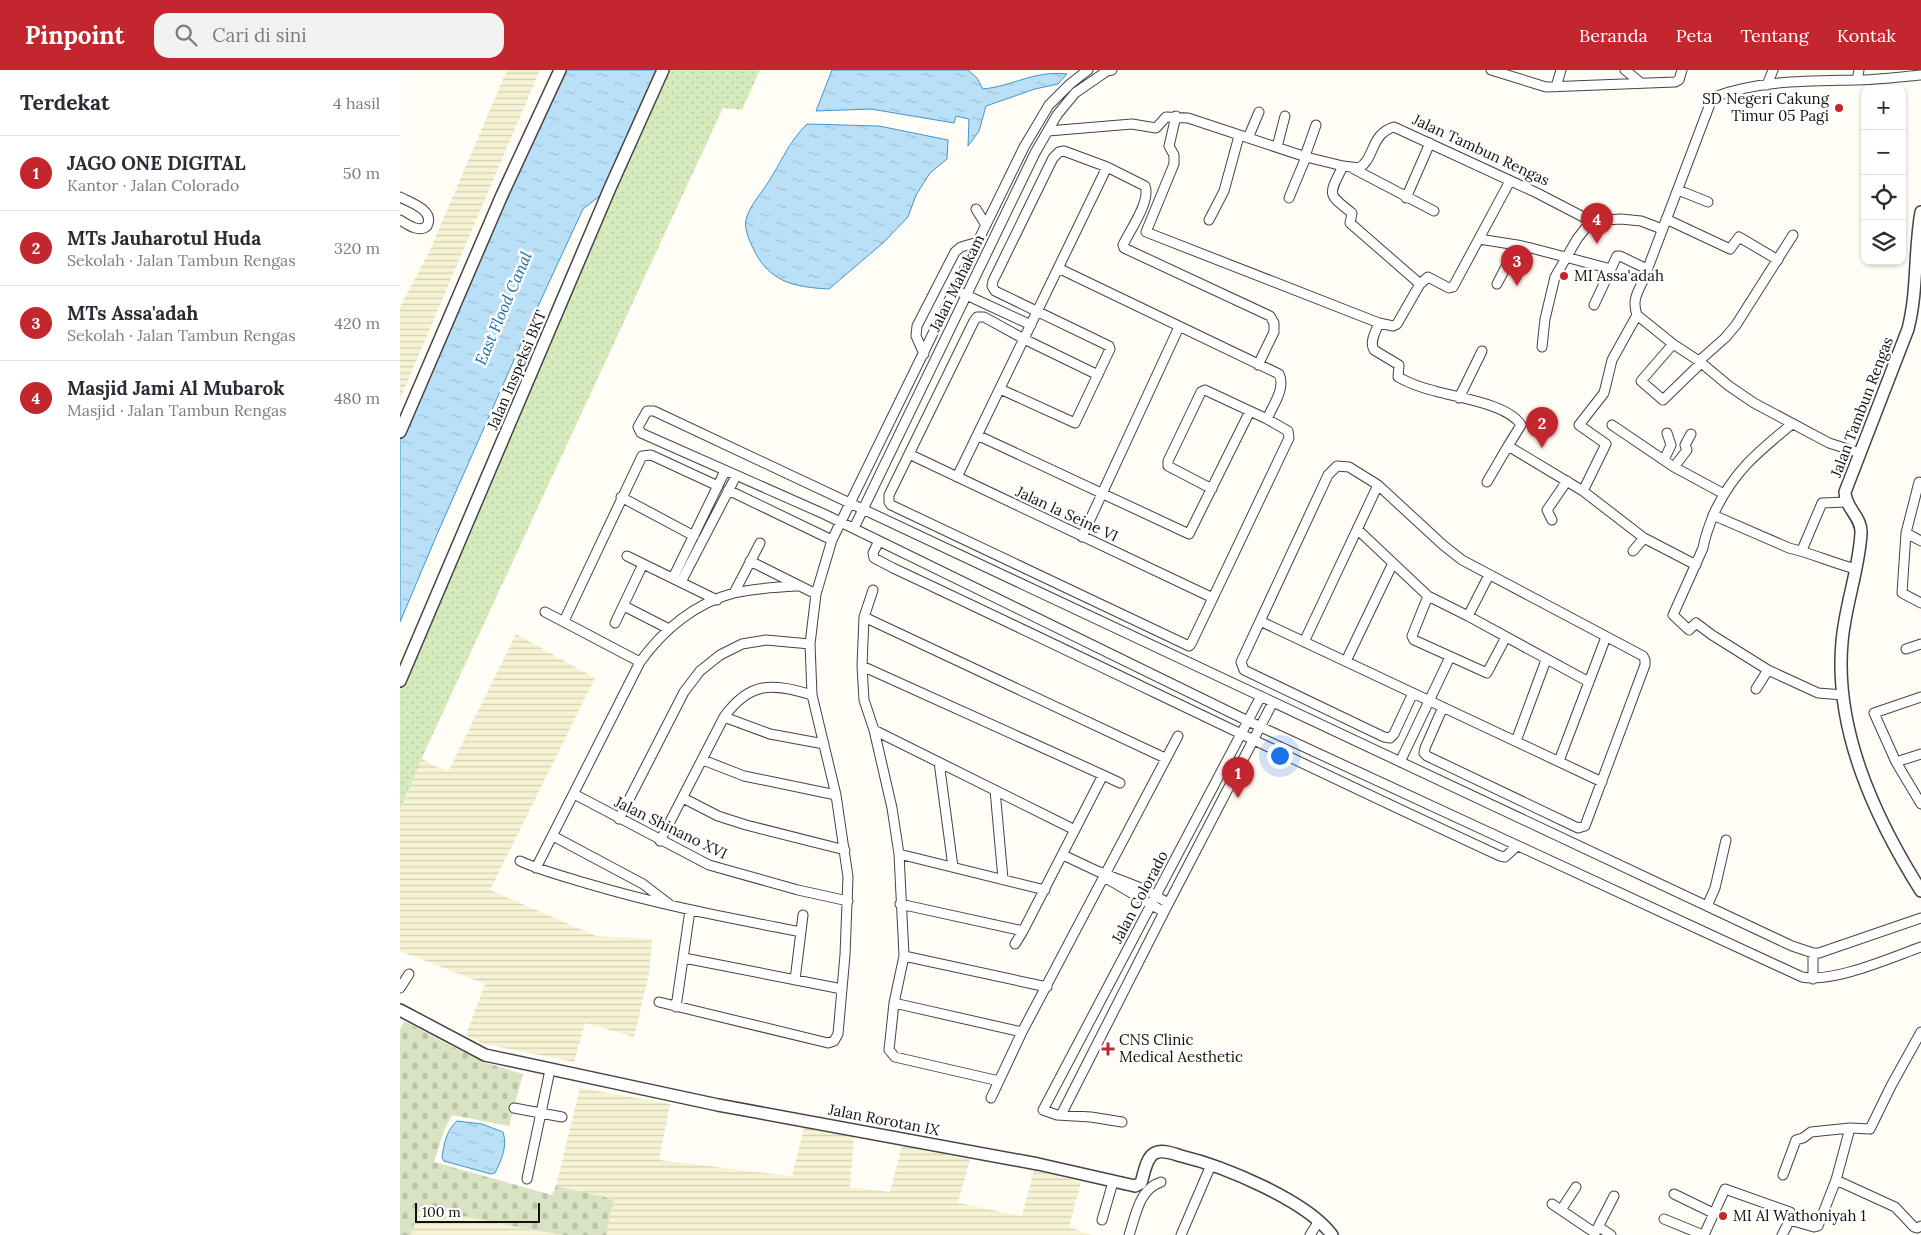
<!DOCTYPE html>
<html lang="id">
<head>
<meta charset="utf-8">
<style>
	body { margin:0; font-family:Lora,serif; background:#f2f2f3; color:#2b2b33 }
	.controls { position:absolute; right:15px; top:15px; display:grid; overflow:hidden; border-radius:10px; box-shadow:0 1px 4px #0004 }
	.controls button { width:45px; height:45px; display:grid; place-items:center; padding:0; border:0; border-bottom:1px solid #e1e1e2; background:#fff; color:#2b2b33; font:25px sans-serif }
	.scale { position:absolute; left:15px; bottom:12px; width:125px; box-sizing:border-box; padding-left:5px; border:2px solid #111; border-top:0; font-size:14px; line-height:18px; white-space:nowrap; color:#111; -webkit-text-stroke:4px #fff; paint-order:stroke }
	.you { position:absolute; left:879px; top:685px; width:18px; height:18px; margin:-12px; border:4px solid #fff; border-radius:50%; background:#1a73e8; box-shadow:0 0 0 8px #1a73e833 }
	.badge { display:grid; place-items:center; width:32px; height:32px; border-radius:50%; background:#c4262e; color:#fff; font-size:16px; font-weight:700 }
	.pin { position:absolute; translate:-50% -41px; filter:drop-shadow(0 1px 2px #0008) }
	.pin::after { content:''; position:absolute; top:26px; width:18px; height:15px; background:inherit; clip-path:polygon(0 0,100% 0,50% 100%) }
	.list { margin:0; padding:0; list-style:none }
	h2 { display:flex; justify-content:space-between; align-items:center; height:65px; margin:0; padding:0 20px; font-size:21px }
	h2 small { font-size:16px; font-weight:400; color:#7c7c81 }
	.list li { display:grid; grid-template-columns:32px 1fr auto; gap:15px; align-items:center; box-sizing:border-box; height:75px; padding:0 20px; border-top:1px solid #e1e1e2 }
	.list b { display:block; font-size:19px; white-space:nowrap }
	.list p { margin:0; font-size:16px; white-space:nowrap; color:#7c7c81 }
	.list em { font-size:16px; font-style:normal; color:#7c7c81 }
	.icon { flex:none; width:28px; height:28px; fill:none; stroke:currentColor; stroke-width:2; stroke-linecap:round; stroke-linejoin:round }
	.map { position:relative; flex:none; width:1521px; height:1165px; overflow:hidden }
	header { display:flex; align-items:center; gap:30px; box-sizing:border-box; height:70px; padding:0 25px; background:#c4262e; color:#fff }
	header strong { font-size:24px }
	nav { display:flex; gap:28px; margin-inline-start:auto; font-size:18px }
	.search { width:350px; height:45px; background:#f2f2f3; display:flex; align-items:center; gap:12px; box-sizing:border-box; padding:0 18px; border-radius:15px; color:#7c7c81; font-size:19px }
	main { display:flex }
	aside { flex:1; background:#fff }
	.map>svg:first-child { display:block }
	.farmland { fill:url(#farmland-rules) }
	.grass { fill:url(#grass-dots) }
	.cemetery { fill:url(#cemetery-stones) }
	.water { fill:url(#water-ripples); stroke:#3f96cf }
	.lines { fill:none; stroke-linecap:round; stroke-linejoin:round }
	.minor-casing { stroke:#444; stroke-width:11 }
	.tertiary-casing { stroke:#444; stroke-width:14 }
	.minor { stroke:#fff; stroke-width:9 }
	.tertiary { stroke:#fff; stroke-width:11 }
	.poi-dot { fill:#c4262e; stroke:#fff; stroke-width:2 }
	.labels { text-anchor:middle; stroke-width:5; stroke-linejoin:round; paint-order:stroke }
	.poi-label { font-size:15px; fill:#111; stroke:#fff; text-anchor:start }
	.street-label { font-size:15px; fill:#111; stroke:#fff }
	.water-label { font-size:16px; font-style:italic; fill:#1768a6; stroke:#fff }
</style>
</head>
<body>
<header>
<strong>Pinpoint</strong>
<div class="search"><svg class="icon" aria-label="search" viewBox="0 0 24 24"><circle cx="10" cy="10" r="6"/><path d="M15 15l6 6"/></svg>Cari di sini</div>
<nav><a>Beranda</a><a>Peta</a><a>Tentang</a><a>Kontak</a></nav>
</header>
<main>
<aside>
<h2>Terdekat<small>4 hasil</small></h2>
<ul class="list">
<li><span class="badge">1</span><div><b>JAGO ONE DIGITAL</b><p>Kantor · Jalan Colorado</p></div><em>50 m</em></li>
<li><span class="badge">2</span><div><b>MTs Jauharotul Huda</b><p>Sekolah · Jalan Tambun Rengas</p></div><em>320 m</em></li>
<li><span class="badge">3</span><div><b>MTs Assa'adah</b><p>Sekolah · Jalan Tambun Rengas</p></div><em>420 m</em></li>
<li><span class="badge">4</span><div><b>Masjid Jami Al Mubarok</b><p>Masjid · Jalan Tambun Rengas</p></div><em>480 m</em></li>
</ul>
</aside>
<div class="map">
<svg width="1521" height="1165" viewBox="0 0 1521 1165">
	<defs>
		<pattern id="farmland-rules" width="6" height="5" patternUnits="userSpaceOnUse" patternTransform="scale(1.25)"><rect width="6" height="5" fill="#f6f3d4"/><path d="M0 2.5h6" fill="none" stroke="#d2cfb5"/></pattern>
		<pattern id="grass-dots" width="8" height="8" patternUnits="userSpaceOnUse" patternTransform="scale(1.25)"><rect width="8" height="8" fill="#d5ebbd"/><path d="M2 2h.1M6 6h.1" fill="none" stroke="#b6c8a1" stroke-width="1.8" stroke-linecap="round"/></pattern>
		<pattern id="cemetery-stones" width="16" height="16" patternUnits="userSpaceOnUse" patternTransform="scale(1.25)"><rect width="16" height="16" fill="#d9e3c4"/><path d="M2 7V4a2 2 0 0 1 4 0v3zM10 15v-3a2 2 0 0 1 4 0v3z" fill="#b9c2a7"/></pattern>
		<pattern id="water-ripples" width="26" height="14" patternUnits="userSpaceOnUse" patternTransform="scale(1.25)"><rect width="26" height="14" fill="#b9e0f7"/><path d="M2 4q2-2 4 0t4 0M15 11q2-2 4 0t4 0" fill="none" stroke="#9ebfd3"/></pattern>
	</defs>
	<rect width="100%" height="100%" fill="#fffdf5"/>
	<path class="farmland" d="M 107,0 L 140,0 L 0,329 L 0,237 L 30,180 Z
		M 116,564 L 195,608 L 90,820 L 196,866 L 252,869 L 249,904 L 234,967 L 185,953 L 174,992 L 84,974 L 66,965 L 85,914 L 0,881 L 0,678 L 48,702 Z
		M 180,1018 L 270,1034 L 259,1090 L 392,1106 L 404,1058 L 454,1066 L 450,1117 L 490,1122 L 502,1076 L 570,1089 L 558,1133 L 622,1146 L 634,1100 L 681,1112 L 669,1157 L 692,1165 L 206,1165 L 214,1129 L 156,1116 Z
		M 20,1136 L 90,1152 L 162,1165 L 11,1165 Z"/>
	<path class="grass" d="M 263,0 L 360,0 L 342,40 L 323,38 L 25,681 L 0,739 L 0,610 Z"/>
	<path class="cemetery" d="M 4,951 L 53,977 L 87,993 L 123,1004 L 109,1056 L 52,1045 L 44,1061 L 34,1092 L 152,1125 L 156,1116 L 214,1129 L 206,1165 L 162,1165 L 90,1152 L 20,1136 L 11,1165 L 0,1165 L 0,960 Z"/>
	<path class="water" d="M 162,0 L 263,0 L 210,118 L 183,139 L 133,247 L 38,462 L 0,552 L 0,369 L 43,266 Z
		M 432,0 L 568,0 L 577,8 L 583,19 C 613,16 635,0 667,4 L 658,14 L 635,19 L 586,36 L 579,61 L 568,76 L 569,49 L 556,46 L 554,53 L 471,39 L 416,41 Z
		M 407,54 L 479,56 L 548,70 L 547,89 L 530,103 L 516,125 L 508,147 L 484,172 L 429,219 C 393,217 368,212 352,176 C 349,170 344,157 346,150 C 349,136 361,124 369,111 C 383,89 388,73 407,54 Z
		M 57,1051 L 82,1054 L 103,1062 C 108,1076 101,1091 95,1103 L 91,1104 L 44,1091 L 42,1088 C 44,1074 46,1061 57,1051 Z"/>
	<g class="lines">
		<defs>
			<path id="minor" d="M 1091,0 L 1146,17 L 1275,12 L 1279,10 L 1282,0
				M 1225,0 L 1241,13
				M 1457,10 L 1459,0
				M 1367,15 L 1373,0
				M 1156,17 L 1161,0
				M 776,46 L 769,76 L 774,85 L 774,94 L 746,162 L 979,253
				M 648,61 L 732,54 L 756,58 L 766,47 L 788,48 L 906,87 L 943,96 L 959,98 C 975,89 970,64 994,57 L 1137,123 L 1191,151 L 1221,149 L 1241,151 L 1262,159
				M 848,68 L 859,42
				M 877,77 L 885,46
				M 905,86 L 916,55
				M 943,96 C 929,125 926,123 952,143 L 950,153 L 1020,214 L 997,254 L 993,256 L 979,253 C 976,261 969,272 974,280 L 999,295 L 998,307 C 1009,313 1022,318 1035,321 C 1058,328 1108,334 1121,355 L 1108,376 L 1183,421 L 1244,468 L 1296,495
				M 952,98 L 1034,141
				M 1278,120 L 1308,132
				M 0,127 C 11,133 35,140 27,156 C 19,163 8,155 0,150
				M 889,128 L 906,87
				M 1006,128 L 1030,73
				M 576,139 L 586,155
				M 1266,149 L 1330,179 L 1339,167 L 1378,190
				M 809,150 L 824,121 L 839,66
				M 1079,169 L 1117,175
				M 658,198 L 879,304 C 886,318 873,335 867,349
				M 1020,214 L 1028,207 L 1049,218 L 1053,217 L 1110,111
				M 1097,214 L 1117,175 L 1131,178 L 1211,199
				M 562,223 L 631,255
				M 1194,235 L 1217,186 L 1220,186 L 1247,199
				M 1237,245 L 1273,274 L 1299,291 L 1329,316 L 1354,333 L 1429,373 L 1460,383
				M 1273,274 L 1241,311 L 1263,330 L 1301,293
				M 1142,277 L 1145,249 L 1155,207 L 1177,169 L 1191,151
				M 524,284 L 516,266 L 517,256 L 555,182 L 561,177 L 578,172
				M 1299,291 L 1325,268 L 1336,255 L 1393,165
				M 698,305 L 624,269 L 584,247 L 577,247 L 574,251 L 489,425 L 489,432 L 491,435 L 789,576 L 791,574 L 889,368 L 888,361 L 867,349 L 805,320 L 801,322 L 768,391 L 768,396 L 812,419
				M 600,319 L 675,353 L 710,279 L 709,276 L 595,221 L 592,216 L 593,211 L 653,88 L 659,82 L 664,81 L 707,97 L 745,116 C 751,131 730,160 723,175 L 724,178 L 870,246 L 874,253 L 874,262 L 858,295
				M 1059,328 L 1082,281
				M 1392,354 C 1358,382 1335,400 1315,441 C 1310,453 1305,466 1303,478 L 1273,545 L 1289,560 L 1296,553 L 1312,565 L 1368,600 L 1418,623 L 1443,625
				M 1212,355 L 1274,397 L 1324,424
				M 577,365 L 789,464 L 850,341
				M 509,384 L 813,528
				M 1264,390 L 1271,375 L 1267,363
				M 1274,397 L 1287,380 L 1285,375 L 1291,364
				M 557,407 L 707,97
				M 1087,412 L 1108,376
				M 1519,412 L 1506,463 L 1502,523 L 1521,533
				M 1183,421 L 1206,374 L 1179,355 L 1204,323 L 1212,290 L 1237,245 C 1232,231 1237,223 1243,211 L 1310,34 L 1314,27 C 1359,10 1408,11 1455,10 C 1477,10 1499,7 1521,5
				M 221,427 L 294,466
				M 1313,445 L 1389,478 C 1411,483 1433,493 1456,499
				M 1152,450 L 1147,440 L 1167,411
				M 454,458 L 635,83 L 657,45 L 675,23 L 707,1 L 712,0
				M 957,459 L 1028,526 L 1068,546 L 1189,612
				M 1506,463 L 1521,471
				M 682,467 L 779,257
				M 432,470 L 624,77 L 649,35 L 670,14 L 688,0
				M 479,471 L 473,483 L 474,488 L 493,498 C 696,593 896,692 1100,786 L 1105,787 L 1117,776
				M 1402,480 L 1422,433 L 1446,432
				M 1233,481 L 1244,468
				M 227,486 L 317,530
				M 350,491 L 416,524
				M 273,508 L 325,401
				M 281,512 L 336,406
				M 473,520 L 464,547 L 462,596 L 464,630 L 474,660 L 492,738 L 499,784 L 504,886 L 494,933 L 489,980 L 495,987 L 599,1011
				M 334,523 L 360,473
				M 1028,526 L 1012,566 L 1014,570 L 1087,603 L 1106,567
				M 224,536 L 269,559
				M 145,542 L 240,592
				M 1068,546 L 1089,505
				M 464,547 L 765,688
				M 164,551 L 242,386 L 251,385 L 318,416
				M 860,551 L 1202,712
				M 215,553 L 243,494
				M 904,572 L 978,415
				M 1506,579 L 1521,574
				M 946,591 L 993,493
				M 462,596 L 703,705 L 623,861 L 500,834
				M 1356,619 L 1368,600
				M 1013,623 L 994,664 L 990,668 L 984,667 L 844,600 L 841,592 L 928,405 L 937,396 L 949,397 L 978,415 L 1043,475 L 1062,490 L 1243,586 L 1245,590 L 1245,595 L 1185,756 L 1178,758 L 1027,686 L 1024,683 L 1025,678 L 1043,637
				M 1521,627 L 1474,643 L 1496,692 L 1521,734
				M 324,647 L 370,664 L 424,674
				M 474,660 L 675,760
				M 1116,671 L 1146,590
				M 303,690 L 344,706 L 436,725
				M 1159,691 L 1206,567
				M 539,692 L 553,797
				M 1000,692 L 1050,587
				M 1496,692 L 1521,684
				M 703,705 L 720,713
				M 595,720 L 603,809
				M 174,724 L 309,795 L 398,820 L 448,831
				M 283,728 L 318,746 L 346,755 L 445,780
				M 219,749 L 284,622 L 300,601 L 320,585 L 342,574 L 366,570 L 410,574
				M 153,766 L 243,814 L 269,834
				M 260,771 L 324,647 C 350,611 372,613 412,625
				M 499,784 L 645,820
				M 663,785 L 697,801 L 746,820 L 768,833
				M 120,791 C 142,801 166,807 189,814 C 259,835 330,848 401,862
				M 136,798 L 240,592 C 263,560 295,533 334,523 C 355,518 378,517 399,516
				M 706,808 L 764,842
				M 1307,836 L 1315,818 L 1326,770
				M 1521,848 L 1419,883 L 1413,883 L 1392,876 L 254,341 L 247,341 L 238,357 L 241,363 L 424,444 L 848,651 L 1402,907 C 1434,913 1490,888 1521,877
				M 615,874 L 623,861
				M 1413,883 L 1413,909
				M 504,886 L 647,917
				M 284,888 L 442,919
				M 395,910 L 403,845
				M 0,918 L 9,904
				M 259,932 L 428,973 L 434,971 L 438,964 L 445,885 L 448,807 L 436,725 L 412,625 L 410,574 L 416,524 L 432,470 L 328,420
				M 494,933 L 622,962
				M 276,937 L 290,840
				M 591,1028 L 622,962 L 778,666
				M 114,1038 L 162,1047
				M 661,1045 L 764,842 L 873,632
				M 722,1052 L 691,1047 L 657,1045 L 643,1040 L 861,626
				M 1383,1105 L 1396,1070 L 1403,1068 L 1411,1062 L 1450,1058
				M 127,1109 L 150,1000
				M 1436,1110 L 1495,1137 L 1514,1157 L 1517,1158 L 1521,1156
				M 1274,1124 L 1313,1143
				M 1152,1134 L 1195,1163
				M 1161,1140 L 1176,1117
				M 1264,1149 L 1303,1165
				M 702,1150 L 713,1112
				M 1199,1157 L 1211,1165
				M 729,1165 C 736,1145 739,1119 761,1112
				M 781,1165 L 811,1095
				M 910,1165 L 919,1151
				M 1194,1165 L 1214,1126
				M 1304,1165 L 1325,1119 L 1390,1142 L 1390,1150
				M 1382,1165 L 1390,1150 L 1414,1157 L 1418,1156 L 1436,1110 L 1450,1058 L 1470,1059 L 1491,1016 L 1521,962"/>
			<path id="tertiary" d="M 1521,142 C 1514,181 1518,220 1508,259 L 1445,422 C 1445,438 1462,447 1461,463 C 1459,500 1445,535 1442,572 C 1434,660 1475,748 1521,821
				M 0,362 L 102,125 L 160,0
				M 0,611 L 210,118 L 263,0
				M 0,940 L 85,985 L 318,1035 L 638,1094 L 735,1116 L 741,1113 C 744,1104 746,1087 755,1083 C 763,1079 774,1084 781,1086 C 823,1096 906,1130 932,1165"/>
		</defs>
		<use href="#minor" class="minor-casing"/>
		<use href="#tertiary" class="tertiary-casing"/>
		<use href="#minor" class="minor"/>
		<use href="#tertiary" class="tertiary"/>
	</g>
	<g class="poi-dot">
		<circle cx="1439" cy="38" r="5"/>
		<circle cx="1164" cy="206" r="5"/>
		<path d="M705.5 971.5h5v5h5v5h-5v5h-5v-5h-5v-5h5z"/>
		<circle cx="1323" cy="1146" r="5"/>
	</g>
	<g class="labels">
		<g class="poi-label">
			<text x="1429" y="34" text-anchor="end">SD Negeri Cakung<tspan x="1429" dy="17">Timur 05 Pagi</tspan></text>
			<text x="1174" y="211">MI Assa'adah</text>
			<text x="719" y="975">CNS Clinic<tspan x="719" dy="17">Medical Aesthetic</tspan></text>
			<text x="1333" y="1151">MI Al Wathoniyah 1</text>
		</g>
		<g class="street-label">
			<text transform="translate(1081 80) rotate(25)" y="5">Jalan Tambun Rengas</text>
			<text transform="translate(557 213) rotate(-64)" y="5">Jalan Mahakam</text>
			<text transform="translate(117 300) rotate(-67)" y="5">Jalan Inspeksi BKT</text>
			<text transform="translate(1462 337) rotate(-69)" y="5">Jalan Tambun Rengas</text>
			<text transform="translate(667 444) rotate(25)" y="5">Jalan la Seine VI</text>
			<text transform="translate(271 758) rotate(26)" y="5">Jalan Shinano XVI</text>
			<text transform="translate(740 827) rotate(-62)" y="5">Jalan Colorado</text>
			<text transform="translate(484 1050) rotate(11)" y="5">Jalan Rorotan IX</text>
		</g>
		<g class="water-label">
			<text transform="translate(103 238) rotate(-67)" y="6">East Flood Canal</text>
		</g>
	</g>
</svg>
<div class="controls">
<button>+</button>
<button>−</button>
<button><svg class="icon" aria-label="locate" viewBox="0 0 24 24"><circle cx="12" cy="12" r="6"/><path d="M12 2v4M12 18v4M2 12h4M18 12h4"/></svg></button>
<button><svg class="icon" aria-label="layers" viewBox="0 0 24 24"><path d="M12 4l9 5-9 5-9-5zM3 14l9 5 9-5"/></svg></button>
</div>
<div class="scale">100 m</div>
<div class="you"></div>
<div class="pin badge" style="left:838px;top:728px">1</div>
<div class="pin badge" style="left:1142px;top:378px">2</div>
<div class="pin badge" style="left:1117px;top:216px">3</div>
<div class="pin badge" style="left:1197px;top:174px">4</div>
</div>
</main>
</body>
</html>
